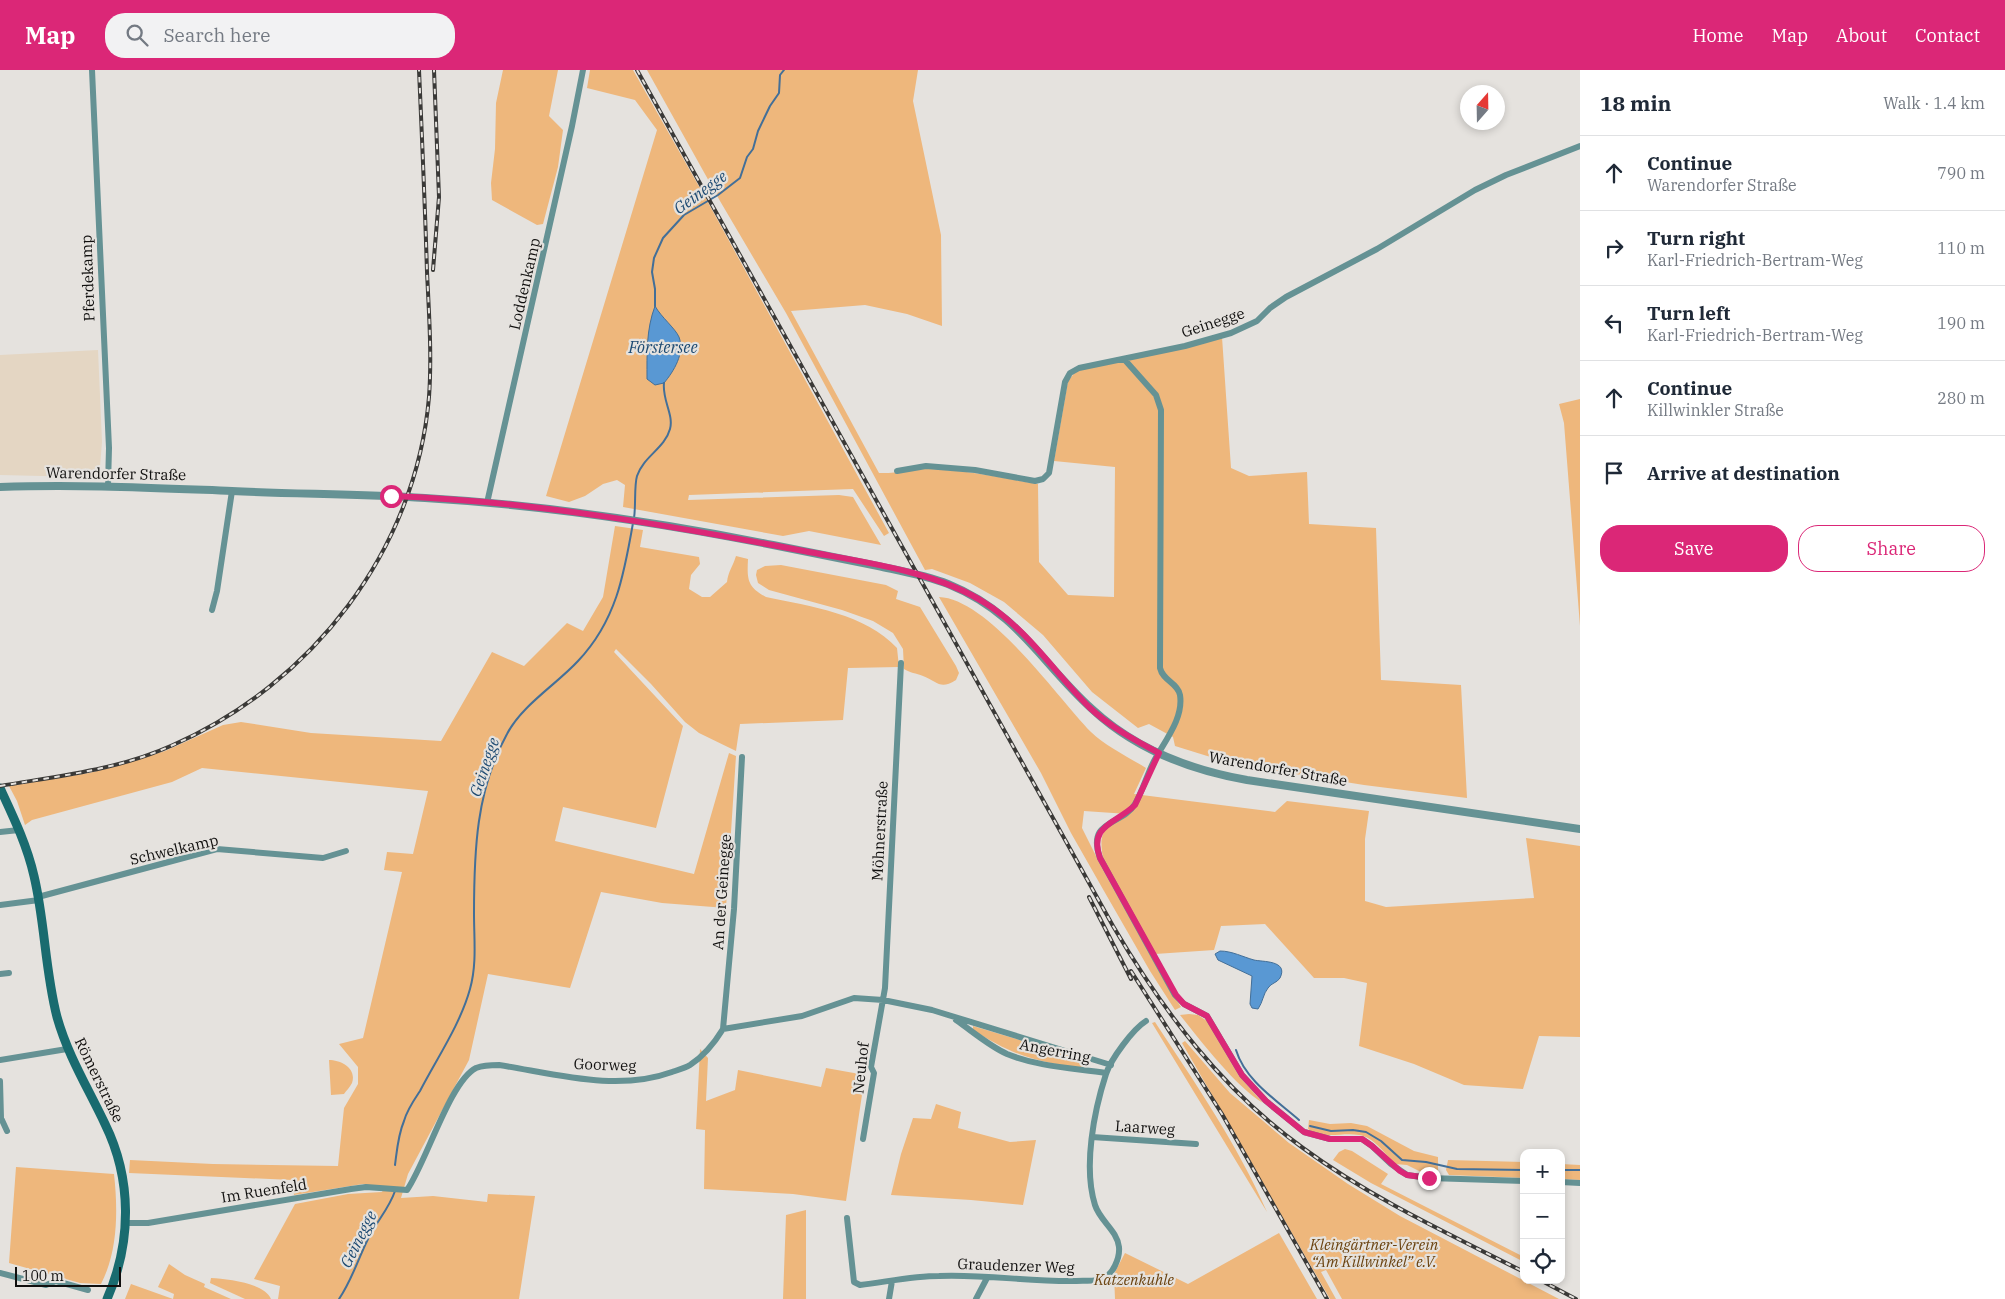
<!DOCTYPE html>
<html lang="en">
<head>
<meta charset="utf-8">
<style>
	body { margin:0; font-family:"IBM Plex Serif",serif; background:#f2f2f3; color:#1f2937 }
	.controls { position:absolute; right:15px; bottom:15px; display:grid; overflow:hidden; border-radius:10px; box-shadow:0 2px 8px #0003 }
	.controls button { width:45px; height:45px; display:grid; place-items:center; padding:0; border:0; border-bottom:1px solid #e0e1e3; background:#fff; color:#1f2937; font:25px sans-serif }
	.compass { position:absolute; left:1460px; top:15px; width:45px; height:45px; border-radius:50%; background:#fff; box-shadow:0 2px 8px #0003; rotate:20deg }
	.scale { position:absolute; left:15px; bottom:12px; width:106px; box-sizing:border-box; padding-left:5px; border:2px solid #100f0e; border-top:0; font-size:14px; line-height:18px; white-space:nowrap; color:#100f0e; -webkit-text-stroke:4px #e5e2de; paint-order:stroke }
	.stop { position:absolute; width:15px; height:15px; margin:-11px; border:4px solid #db2777; border-radius:50%; background:#fff }
	.stop.end { background:#db2777; border-color:#fff; box-shadow:0 1px 5px #0008 }
	.list { margin:0; padding:0; list-style:none }
	h2 { display:flex; justify-content:space-between; align-items:center; height:65px; margin:0; padding:0 20px; font-size:21px }
	h2 small { font-size:16px; font-weight:400; color:#747a83 }
	.list li { display:grid; grid-template-columns:32px 1fr auto; gap:15px; align-items:center; box-sizing:border-box; height:75px; padding:0 20px; border-top:1px solid #e0e1e3 }
	.list b { display:block; font-size:19px; white-space:nowrap }
	.list p { margin:0; font-size:16px; white-space:nowrap; color:#747a83 }
	.list em { font-size:16px; font-style:normal; color:#747a83 }
	.actions { display:flex; gap:10px; padding:15px 20px }
	.actions a { flex:1; padding:11px 0; border:1px solid #db2777; border-radius:20px; text-align:center; font-size:18px; color:#db2777 }
	.actions .main { background:#db2777; color:#fff }
	.icon { flex:none; width:28px; height:28px; fill:none; stroke:currentColor; stroke-width:2; stroke-linecap:round; stroke-linejoin:round }
	.map { position:relative; flex:none; width:1580px; height:1229px; overflow:hidden }
	header { display:flex; align-items:center; gap:30px; box-sizing:border-box; height:70px; padding:0 25px; background:#db2777; color:#fff }
	header strong { font-size:24px }
	nav { display:flex; gap:28px; margin-inline-start:auto; font-size:18px }
	.search { width:350px; height:45px; background:#f2f2f3; display:flex; align-items:center; gap:12px; box-sizing:border-box; padding:0 18px; border-radius:20px; color:#747a83; font-size:19px }
	main { display:flex }
	aside { flex:1; background:#fff }
	.map>svg:first-child { display:block }
	.commercial { fill:#e4d6c3 }
	.green { fill:#eeb77c }
	.water { fill:#5998d3; stroke:#436f98 }
	.lines { fill:none; stroke-linecap:round; stroke-linejoin:round }
	.stream { stroke:#436f98; stroke-width:2 }
	.minor { stroke:#659294; stroke-width:6 }
	.tertiary { stroke:#659294; stroke-width:8 }
	.secondary { stroke:#196b6f; stroke-width:9 }
	.rail-casing { stroke:#3a3937; stroke-width:4 }
	.rail { stroke:#e5e2de; stroke-width:2; stroke-dasharray:5.5; stroke-linecap:butt }
	.route { stroke:#db2777; stroke-width:6 }
	.labels { text-anchor:middle; stroke-width:4.5; stroke-linejoin:round; paint-order:stroke }
	.street-label { font-size:15px; fill:#100f0e; stroke:#e5e2de }
	.park-label { font-size:15px; font-style:italic; fill:#6c4411; stroke:#e5e2de }
	.water-label { font-size:16px; font-style:italic; fill:#1d4a72; stroke:#e5e2de }
</style>
</head>
<body>
<header>
<strong>Map</strong>
<div class="search"><svg class="icon" aria-label="search" viewBox="0 0 24 24"><circle cx="10" cy="10" r="6"/><path d="M15 15l6 6"/></svg>Search here</div>
<nav><a>Home</a><a>Map</a><a>About</a><a>Contact</a></nav>
</header>
<main>
<div class="map">
<svg width="1580" height="1229" viewBox="0 0 1580 1229">
	<rect width="100%" height="100%" fill="#e5e2de"/>
	<path class="commercial" d="M 98,280 L 102,372 L 100,397 L 94,405 L 84,407 L 0,405 L 0,285 Z"/>
	<path class="green" d="M 503,0 L 558,0 L 549,46 L 563,60 L 558,97 L 543,154 L 537,155 L 492,130 L 491,113 L 495,79 L 496,33 Z
		M 590,0 L 633,0 L 705,127 L 889,463 L 884,466 L 853,419 L 689,425 L 688,430 L 839,425 L 853,427 L 881,475 L 809,461 L 783,466 L 623,437 L 625,415 L 617,410 L 603,414 L 585,426 L 569,432 L 546,426 L 657,60 L 635,30 L 587,18 Z
		M 647,0 L 918,0 L 913,31 L 941,165 L 942,256 L 907,244 L 865,235 L 791,241 L 879,403 C 897,404 913,398 929,399 C 966,400 1002,408 1038,414 L 1039,492 L 1068,525 L 1114,527 L 1115,397 L 1054,391 L 1068,311 L 1076,301 L 1222,267 L 1231,398 L 1249,406 L 1307,402 L 1309,454 L 1376,458 L 1381,610 L 1461,615 L 1467,728 L 1364,715 L 1233,694 L 1175,676 L 1173,667 L 1149,654 L 1138,658 L 1092,622 L 1043,565 L 1004,532 L 970,513 L 932,499 L 925,500 L 786,243 L 720,131 Z
		M 1580,329 L 1580,556 L 1564,353 L 1559,334 Z
		M 615,456 L 643,460 L 640,477 L 699,487 L 700,494 L 691,505 L 689,519 L 702,527 L 710,527 L 727,512 C 728,502 733,496 736,486 L 748,489 C 747,509 747,517 766,527 C 810,536 866,544 897,578 L 899,597 L 848,598 L 843,650 L 740,654 L 736,681 L 699,663 L 685,652 L 651,614 L 616,579 L 614,582 L 683,656 L 656,758 L 563,737 L 555,771 L 694,804 L 729,683 L 736,686 L 726,838 L 662,833 L 601,822 L 570,918 L 488,904 L 469,990 L 408,1104 L 401,1128 L 433,1126 L 487,1132 L 488,1124 L 535,1126 L 519,1229 L 278,1229 L 280,1216 L 254,1209 L 295,1134 L 348,1124 L 382,1122 L 384,1118 L 363,1114 L 294,1125 L 292,1110 L 129,1103 L 130,1090 L 213,1094 L 338,1096 L 344,1038 L 358,1014 L 358,997 L 339,974 L 363,968 L 402,802 L 384,800 L 387,782 L 413,784 L 428,721 L 202,698 L 172,712 L 32,750 L 25,755 L 17,731 L 9,716 L 89,703 L 117,696 L 165,681 L 223,655 L 241,652 L 311,663 L 441,671 L 492,582 L 524,596 L 567,553 L 583,561 L 603,527 Z
		M 781,495 L 886,515 L 898,521 L 896,529 L 920,537 L 956,596 L 959,603 L 956,610 C 940,620 938,612 923,606 C 916,603 910,603 904,599 L 903,579 L 893,563 L 873,551 L 842,540 L 769,520 L 758,513 L 756,505 L 757,500 L 765,496 Z
		M 939,527 C 989,529 1057,627 1091,662 C 1104,675 1130,688 1146,698 L 1134,724 L 1275,742 L 1287,731 L 1369,741 L 1365,769 L 1365,831 L 1386,837 L 1534,828 L 1526,768 L 1580,776 L 1580,967 L 1539,966 L 1523,1019 L 1464,1015 L 1414,994 L 1359,976 L 1367,913 L 1344,908 L 1314,908 L 1265,854 L 1221,856 L 1214,880 L 1155,884 L 1103,788 C 1098,761 1105,756 1128,744 L 1084,741 L 1082,758 L 1102,798 L 1170,920 L 1181,937 L 1175,940 L 1150,901 L 1104,821 L 1071,763 L 1041,703 Z
		M 1189,944 L 1198,945 L 1207,951 L 1239,1006 L 1263,1033 C 1237,1018 1199,969 1180,945 Z
		M 1155,952 C 1195,1013 1238,1075 1267,1142 L 1152,953 Z
		M 973,956 L 1086,990 L 1088,995 L 1086,998 C 1040,994 1012,985 973,960 Z
		M 1185,971 L 1230,1023 L 1289,1073 L 1348,1114 L 1400,1146 L 1559,1229 L 1342,1229 L 1326,1200 L 1321,1202 L 1336,1229 L 1330,1229 L 1182,973 Z
		M 700,979 L 708,988 L 706,1031 L 735,1020 L 738,1000 L 821,1017 L 826,998 L 865,1005 L 846,1131 L 793,1124 L 704,1119 L 705,1060 L 696,1059 Z
		M 329,990 C 341,990 357,998 352,1013 C 350,1017 346,1021 344,1024 L 331,1025 Z
		M 936,1034 L 961,1042 L 958,1058 L 1010,1072 L 1036,1070 L 1023,1135 L 971,1130 L 891,1125 L 901,1084 L 913,1048 L 931,1049 Z
		M 1309,1050 L 1330,1054 L 1351,1053 L 1367,1056 L 1414,1081 L 1438,1087 L 1438,1101 L 1433,1104 L 1423,1103 L 1407,1095 L 1395,1094 C 1385,1084 1374,1067 1359,1065 C 1342,1062 1323,1070 1308,1059 Z
		M 1345,1079 L 1352,1081 L 1388,1104 L 1381,1114 L 1524,1187 L 1524,1192 L 1371,1113 L 1333,1090 L 1339,1082 Z
		M 1448,1090 L 1524,1092 L 1524,1108 L 1449,1105 L 1446,1100 Z
		M 1561,1094 L 1580,1095 L 1580,1110 L 1561,1109 Z
		M 16,1097 L 114,1104 C 118,1140 118,1181 101,1214 L 80,1213 L 9,1193 Z
		M 806,1140 L 806,1229 L 783,1229 L 786,1145 Z
		M 1279,1163 L 1317,1229 L 1115,1229 L 1114,1204 L 1125,1183 L 1188,1214 Z
		M 169,1194 L 185,1205 L 205,1214 L 204,1217 L 231,1229 L 125,1229 L 131,1214 L 173,1229 L 174,1224 L 158,1217 Z
		M 211,1208 C 228,1209 264,1213 271,1229 L 245,1229 L 210,1213 Z"/>
	<path class="water" d="M 655,236 C 661,247 675,258 679,267 C 685,283 674,301 664,313 L 655,315 L 647,309 C 647,284 646,260 655,236 Z
		M 1220,881 C 1232,881 1243,887 1254,890 C 1262,892 1289,890 1280,908 C 1277,913 1271,913 1268,918 C 1263,924 1263,932 1258,939 L 1252,938 L 1250,934 L 1252,906 L 1218,890 L 1215,884 Z"/>
	<g class="lines">
		<path class="stream" d="M 655,236 L 655,219 L 652,202 L 654,188 L 663,168 L 684,145 L 718,125 L 740,108 L 747,87 L 753,79 L 758,61 L 770,36 L 779,23 L 780,5 L 784,0
			M 634,448 C 636,436 634,416 637,406 C 643,387 665,378 670,359 C 674,345 662,330 664,313
			M 1236,980 C 1245,1010 1276,1030 1299,1050
			M 1310,1056 L 1331,1061 L 1353,1060 L 1366,1062 L 1381,1071 L 1402,1090 L 1426,1092 L 1457,1099 L 1524,1100
			M 395,1095 C 397,1080 398,1065 404,1051 C 407,1040 414,1030 420,1021 C 437,988 460,955 470,919 C 477,894 474,869 474,844 C 474,782 476,720 507,664 C 522,635 557,614 578,591 C 616,551 624,505 633,453
			M 1561,1100 L 1580,1100
			M 339,1229 C 352,1210 358,1189 368,1169 C 376,1152 389,1139 395,1121"/>
		<path class="minor" d="M 92,0 L 109,378 L 108,415
			M 1124,289 L 1156,325 L 1161,340 L 1160,598 C 1163,611 1178,613 1180,625 C 1184,650 1162,674 1152,695 C 1146,708 1142,722 1135,734 C 1122,756 1086,749 1100,788 L 1175,925 L 1184,934 L 1207,946 L 1242,1005 L 1266,1031 L 1304,1062 L 1330,1069 L 1362,1069 L 1372,1076 L 1391,1094 L 1407,1105 L 1429,1108 L 1524,1111
			M 897,401 L 926,396 L 975,400 L 1035,411 L 1043,409 L 1049,403 L 1065,312 L 1070,303 L 1079,298 L 1185,276 L 1231,263 L 1257,251 L 1270,238 L 1286,227 L 1377,179 L 1475,120 L 1506,105 L 1580,76
			M 487,433 L 572,56 L 583,0
			M 212,540 L 217,521 L 232,421
			M 0,762 L 19,760
			M 38,827 L 217,779 L 323,788 L 346,781
			M 0,835 L 39,830
			M 0,904 L 9,903
			M 956,950 C 972,961 989,976 1007,984 C 1039,997 1073,998 1106,1003
			M 723,959 L 734,839 L 742,687
			M 0,990 L 67,979
			M 0,1011 L 1,1048 L 7,1061
			M 1092,1067 L 1196,1074
			M 863,1069 L 874,1003 L 871,997 L 885,918 L 901,593
			M 1561,1112 L 1580,1113
			M 847,1148 L 854,1212 L 860,1215 C 886,1212 913,1206 939,1206 C 985,1204 1030,1212 1076,1211 C 1083,1210 1095,1212 1102,1209 C 1113,1205 1120,1188 1119,1177 C 1117,1160 1100,1151 1095,1135 C 1083,1097 1094,1041 1106,1004 C 1111,989 1133,959 1146,951
			M 126,1153 L 148,1153 L 351,1119 L 366,1117 L 407,1120 C 426,1093 450,1011 476,998 C 484,995 492,995 499,995 C 556,1004 617,1022 672,1002 C 678,1000 685,998 690,995 C 704,986 715,972 723,959 L 802,946 L 854,928 L 883,930 L 932,940 L 1111,995
			M 0,1203 L 46,1215 L 56,1211 L 88,1220
			M 889,1229 L 892,1211
			M 976,1229 L 987,1208"/>
		<path class="tertiary" d="M 0,417 C 78,414 155,418 232,421 C 296,424 361,424 425,428 C 542,435 658,452 773,475 C 808,482 843,489 878,496 C 901,501 925,505 948,514 C 1019,543 1040,592 1092,639 C 1135,679 1190,700 1247,710 L 1580,759"/>
		<path class="secondary" d="M 0,718 C 13,746 27,775 34,806 C 45,852 45,901 57,947 C 68,986 88,1018 105,1054 C 132,1109 132,1172 107,1229"/>
		<defs>
			<path id="rail" d="M 637,0 L 1113,856 C 1163,941 1222,1020 1303,1078 C 1371,1128 1449,1164 1524,1202
				M 433,200 L 439,127 L 434,0
				M 0,716 C 58,706 118,700 173,675 C 312,614 416,480 429,327 C 432,286 429,244 427,202 C 425,135 422,67 419,0
				M 1089,827 L 1131,909
				M 1131,901 L 1222,1044 L 1327,1229
				M 1540,1210 L 1576,1229"/>
		</defs>
		<use href="#rail" class="rail-casing"/>
		<use href="#rail" class="rail"/>
	</g>
	<g class="lines">
		<path class="route" d="M 391,426 C 531,431 667,455 804,481 C 862,492 936,501 985,533 C 1027,559 1054,602 1089,637 C 1109,656 1134,670 1159,683 L 1135,735 C 1117,753 1088,755 1100,788 L 1176,925 L 1184,934 L 1207,946 L 1242,1005 L 1266,1031 L 1304,1062 L 1330,1069 L 1362,1069 L 1372,1076 L 1400,1101 L 1407,1105 L 1429,1108"/>
	</g>
	<g class="labels">
		<g class="street-label">
			<text transform="translate(88 208) rotate(-92)" y="5">Pferdekamp</text>
			<text transform="translate(525 214) rotate(-77)" y="5">Loddenkamp</text>
			<text transform="translate(1213 253) rotate(-18)" y="5">Geinegge</text>
			<text transform="translate(116 404) rotate(1)" y="5">Warendorfer Straße</text>
			<text transform="translate(1278 699) rotate(10)" y="5">Warendorfer Straße</text>
			<text transform="translate(880 761) rotate(-87)" y="5">Möhnerstraße</text>
			<text transform="translate(174 780) rotate(-13)" y="5">Schwelkamp</text>
			<text transform="translate(722 822) rotate(-86)" y="5">An der Geinegge</text>
			<text transform="translate(1055 981) rotate(11)" y="5">Angerring</text>
			<text transform="translate(605 995) rotate(2)" y="5">Goorweg</text>
			<text transform="translate(861 998) rotate(-84)" y="5">Neuhof</text>
			<text transform="translate(99 1010) rotate(64)" y="5">Römerstraße</text>
			<text transform="translate(1145 1058) rotate(4)" y="5">Laarweg</text>
			<text transform="translate(264 1121) rotate(-9)" y="5">Im Ruenfeld</text>
			<text transform="translate(1016 1196) rotate(2)" y="5">Graudenzer Weg</text>
		</g>
		<g class="park-label">
			<text x="1374" y="1180">Kleingärtner-Verein<tspan x="1374" dy="17">“Am Killwinkel” e.V.</tspan></text>
			<text x="1134" y="1215">Katzenkuhle</text>
		</g>
		<g class="water-label">
			<text transform="translate(700 122) rotate(-36)" y="6">Geinegge</text>
			<text x="663" y="283">Förstersee</text>
			<text transform="translate(484 697) rotate(-71)" y="6">Geinegge</text>
			<text transform="translate(358 1169) rotate(-63)" y="6">Geinegge</text>
		</g>
	</g>
</svg>
<div class="controls">
<button>+</button>
<button>−</button>
<button><svg class="icon" aria-label="locate" viewBox="0 0 24 24"><circle cx="12" cy="12" r="6"/><path d="M12 2v4M12 18v4M2 12h4M18 12h4"/></svg></button>
</div>
<svg class="compass" viewBox="-18 -18 36 36"><path d="M0-13l5 13h-10z" fill="#e53935"/><path d="M0 13l5-13h-10z" fill="#747a83"/></svg>
<div class="scale">100 m</div>
<div class="stop" style="left:391px;top:426px"></div>
<div class="stop end" style="left:1429px;top:1108px"></div>
</div>
<aside>
<h2>18 min<small>Walk · 1.4 km</small></h2>
<ul class="list">
<li><svg class="icon" aria-label="ahead" viewBox="0 0 24 24"><path d="M12 20V5M6 11l6-6 6 6"/></svg><div><b>Continue</b><p>Warendorfer Straße</p></div><em>790 m</em></li>
<li><svg class="icon" aria-label="right" viewBox="0 0 24 24"><path d="M7 20v-9h11M14 6l5 5-5 5"/></svg><div><b>Turn right</b><p>Karl-Friedrich-Bertram-Weg</p></div><em>110 m</em></li>
<li><svg class="icon" aria-label="left" viewBox="0 0 24 24"><path d="M17 20v-9H6M10 6l-5 5 5 5"/></svg><div><b>Turn left</b><p>Karl-Friedrich-Bertram-Weg</p></div><em>190 m</em></li>
<li><svg class="icon" aria-label="ahead" viewBox="0 0 24 24"><path d="M12 20V5M6 11l6-6 6 6"/></svg><div><b>Continue</b><p>Killwinkler Straße</p></div><em>280 m</em></li>
<li><svg class="icon" aria-label="arrive" viewBox="0 0 24 24"><path d="M6 21V4h12l-3 4 3 4H6"/></svg><div><b>Arrive at destination</b></div></li>
</ul>
<div class="actions"><a class="main">Save</a><a>Share</a></div>
</aside>
</main>
</body>
</html>
